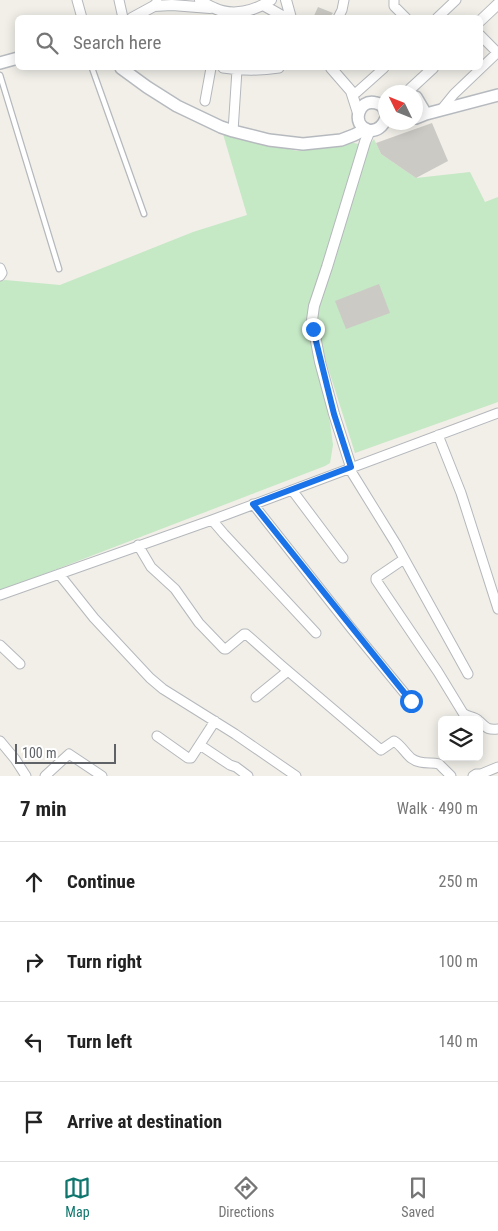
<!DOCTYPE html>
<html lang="en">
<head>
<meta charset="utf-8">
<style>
	body { margin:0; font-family:"Roboto Condensed",sans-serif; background:#f2f2f2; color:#222 }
	.controls { position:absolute; right:15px; bottom:15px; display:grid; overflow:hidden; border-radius:8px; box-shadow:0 2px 12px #0003 }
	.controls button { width:45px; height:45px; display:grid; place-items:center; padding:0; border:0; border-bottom:1px solid #e0e0e0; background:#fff; color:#222; font:25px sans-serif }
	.compass { position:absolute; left:378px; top:85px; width:45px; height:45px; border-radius:50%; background:#fff; box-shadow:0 2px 12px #0003; rotate:313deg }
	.scale { position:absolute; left:15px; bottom:12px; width:101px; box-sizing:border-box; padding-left:5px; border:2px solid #5f6368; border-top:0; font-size:14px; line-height:18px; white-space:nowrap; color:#5f6368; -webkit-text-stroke:4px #fff; paint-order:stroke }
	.stop { position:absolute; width:15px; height:15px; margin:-11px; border:4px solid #1a73e8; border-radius:50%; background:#fff }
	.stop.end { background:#1a73e8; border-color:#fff; box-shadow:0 1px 5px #0008 }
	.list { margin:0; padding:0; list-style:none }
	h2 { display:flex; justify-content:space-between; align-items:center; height:65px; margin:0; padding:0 20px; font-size:21px }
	h2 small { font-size:16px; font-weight:400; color:#767676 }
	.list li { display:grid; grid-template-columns:32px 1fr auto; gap:15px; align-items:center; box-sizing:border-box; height:80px; padding:0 20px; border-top:1px solid #e0e0e0 }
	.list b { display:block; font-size:19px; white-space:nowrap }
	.list em { font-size:16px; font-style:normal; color:#767676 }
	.icon { flex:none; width:28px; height:28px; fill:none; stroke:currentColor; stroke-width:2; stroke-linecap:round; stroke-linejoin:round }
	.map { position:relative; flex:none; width:498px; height:776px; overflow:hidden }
	.search { position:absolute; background:#fff; box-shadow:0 2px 12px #0003; left:15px; right:15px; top:15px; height:55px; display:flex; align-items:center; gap:12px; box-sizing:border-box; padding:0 18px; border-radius:8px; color:#767676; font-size:19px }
	.sheet { height:385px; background:#fff }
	nav { display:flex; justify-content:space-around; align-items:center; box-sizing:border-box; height:70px; border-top:1px solid #e0e0e0; background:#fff; font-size:14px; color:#767676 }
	nav a { display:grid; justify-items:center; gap:2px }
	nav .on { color:#0f766e }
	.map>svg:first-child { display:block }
	.green { fill:#c5e8c5 }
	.building { fill:#cccac5 }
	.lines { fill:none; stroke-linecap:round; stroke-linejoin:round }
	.service-casing { stroke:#b5b8bc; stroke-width:7 }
	.minor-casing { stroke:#b5b8bc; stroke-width:11 }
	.tertiary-casing { stroke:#b5b8bc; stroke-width:12 }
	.secondary-casing { stroke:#b6babf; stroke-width:14 }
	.service { stroke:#fff; stroke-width:4.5 }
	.minor { stroke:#fff; stroke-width:9 }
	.tertiary { stroke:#fff; stroke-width:10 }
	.secondary { stroke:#fff; stroke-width:11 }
	.route { stroke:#1a73e8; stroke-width:6 }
</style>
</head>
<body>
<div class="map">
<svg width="498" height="776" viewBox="0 0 498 776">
	<rect width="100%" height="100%" fill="#f1efe8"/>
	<path class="green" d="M 223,134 L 297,151 L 349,142 L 359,144 L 307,321 L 330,423 L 333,445 L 330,463 L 325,466 L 0,591 L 0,281 L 5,280 L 60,285 L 193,232 L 247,215 Z
		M 374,139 L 381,154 L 416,178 L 470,172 L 485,202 L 498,197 L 498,402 L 355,453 L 317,333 L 317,310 L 368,147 Z"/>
	<path class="building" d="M 318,7 L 333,13 L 329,18 L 313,18 Z
		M 432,123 L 448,161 L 416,178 L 381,154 L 376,143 Z
		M 379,284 L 390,313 L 346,329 L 335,301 Z"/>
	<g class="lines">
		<defs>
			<path id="service" d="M 92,68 L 144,214
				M 0,75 L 59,269"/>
			<path id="minor" d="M 77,0 L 82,18
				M 119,0 L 123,18
				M 394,0 L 394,6 L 406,18
				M 338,18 L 342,10 L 344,0
				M 437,18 L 456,0
				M 480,35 L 498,53
				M 223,68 C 243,71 260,71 279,68
				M 356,93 L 384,68
				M 205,101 L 211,68
				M 441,110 L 454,94 L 498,52
				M 233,131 L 237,70
				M 0,268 L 2,273 L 0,276
				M 438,435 L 461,493 L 498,609
				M 349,468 L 396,544 L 468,674
				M 292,490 L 343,558
				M 253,504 L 351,628 L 411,701
				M 212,520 L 224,534 L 316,633
				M 138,545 L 151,567 L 175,589 L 199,623 L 224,649 L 226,649 L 244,634 L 246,634 L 281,665 L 381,750 L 394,741 C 401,745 405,753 411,758 C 420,765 430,762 439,764 L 451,776
				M 404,559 L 376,578 L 376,580 L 438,672 L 463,713 C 467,717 474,716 478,720
				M 59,574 L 94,618 L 150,678 L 163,689 L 235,734 L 296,776
				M 0,595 L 212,520 L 498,413
				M 0,645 L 20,664
				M 256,697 L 288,671
				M 479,721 C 487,728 487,730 498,729
				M 157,736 L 188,758 L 191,758 L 215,721
				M 0,741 L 15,759 L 26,776
				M 200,745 L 230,765 L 236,767 L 248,776
				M 45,776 L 69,754 L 102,776
				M 473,776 L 476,774 L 481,774 L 498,767"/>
			<path id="tertiary" d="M 200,0 C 204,3 209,6 214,8 C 233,17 255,11 271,0
				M 286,0 L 291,18
				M 263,5 L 286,18
				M 154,6 L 172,5 L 210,8
				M 132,18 L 154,6 L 157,3
				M 480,21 L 498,4
				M 331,68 L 351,91 L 358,113
				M 407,92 L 433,68
				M 351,467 L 334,414 L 320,362 L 312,320 L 314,306 L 327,267 L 365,142 L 370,130"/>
			<path id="secondary" d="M 0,63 L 18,58
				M 121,68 L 147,87 L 177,106 L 221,127 L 233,131 L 269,140 L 303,144 L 341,140 L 354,135 L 366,129
				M 416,97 L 426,114
				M 386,114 C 384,108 382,104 376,103 C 358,98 351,125 368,130 C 377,132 383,126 386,118
				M 416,118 L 426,114 L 498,95"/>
		</defs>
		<use href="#service" class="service-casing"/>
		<use href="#minor" class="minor-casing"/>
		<use href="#tertiary" class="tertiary-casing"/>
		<use href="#secondary" class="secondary-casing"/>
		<use href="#service" class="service"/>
		<use href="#minor" class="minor"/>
		<use href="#tertiary" class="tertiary"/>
		<use href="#secondary" class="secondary"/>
	</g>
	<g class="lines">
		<path class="route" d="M 313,329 L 334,414 L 351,467 L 253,504 L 411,701"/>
	</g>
</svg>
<div class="controls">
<button><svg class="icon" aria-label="layers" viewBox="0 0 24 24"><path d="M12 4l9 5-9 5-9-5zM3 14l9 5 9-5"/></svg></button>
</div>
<svg class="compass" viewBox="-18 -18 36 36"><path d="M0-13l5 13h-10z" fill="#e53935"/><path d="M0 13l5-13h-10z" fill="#767676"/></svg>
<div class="scale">100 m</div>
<div class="stop" style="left:411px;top:701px"></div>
<div class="stop end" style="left:313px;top:329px"></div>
<div class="search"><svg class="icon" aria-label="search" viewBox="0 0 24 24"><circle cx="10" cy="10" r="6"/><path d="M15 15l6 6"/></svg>Search here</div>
</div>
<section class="sheet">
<h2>7 min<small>Walk · 490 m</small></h2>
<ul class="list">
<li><svg class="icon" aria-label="ahead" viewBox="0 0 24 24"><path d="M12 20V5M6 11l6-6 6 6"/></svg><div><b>Continue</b></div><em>250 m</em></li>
<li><svg class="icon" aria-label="right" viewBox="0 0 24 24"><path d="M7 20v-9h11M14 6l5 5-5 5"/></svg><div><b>Turn right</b></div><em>100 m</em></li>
<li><svg class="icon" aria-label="left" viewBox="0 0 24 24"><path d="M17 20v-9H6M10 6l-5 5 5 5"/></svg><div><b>Turn left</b></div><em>140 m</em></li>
<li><svg class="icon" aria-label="arrive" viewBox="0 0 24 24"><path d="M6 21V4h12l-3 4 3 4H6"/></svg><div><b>Arrive at destination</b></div></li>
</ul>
</section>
<nav>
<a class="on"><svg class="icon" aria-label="map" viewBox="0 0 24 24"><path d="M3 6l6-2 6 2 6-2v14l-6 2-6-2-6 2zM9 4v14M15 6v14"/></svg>Map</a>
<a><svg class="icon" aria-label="directions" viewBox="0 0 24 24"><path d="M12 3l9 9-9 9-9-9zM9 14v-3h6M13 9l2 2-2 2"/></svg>Directions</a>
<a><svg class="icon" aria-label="saved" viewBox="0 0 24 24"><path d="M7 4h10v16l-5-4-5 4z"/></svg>Saved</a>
</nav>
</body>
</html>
